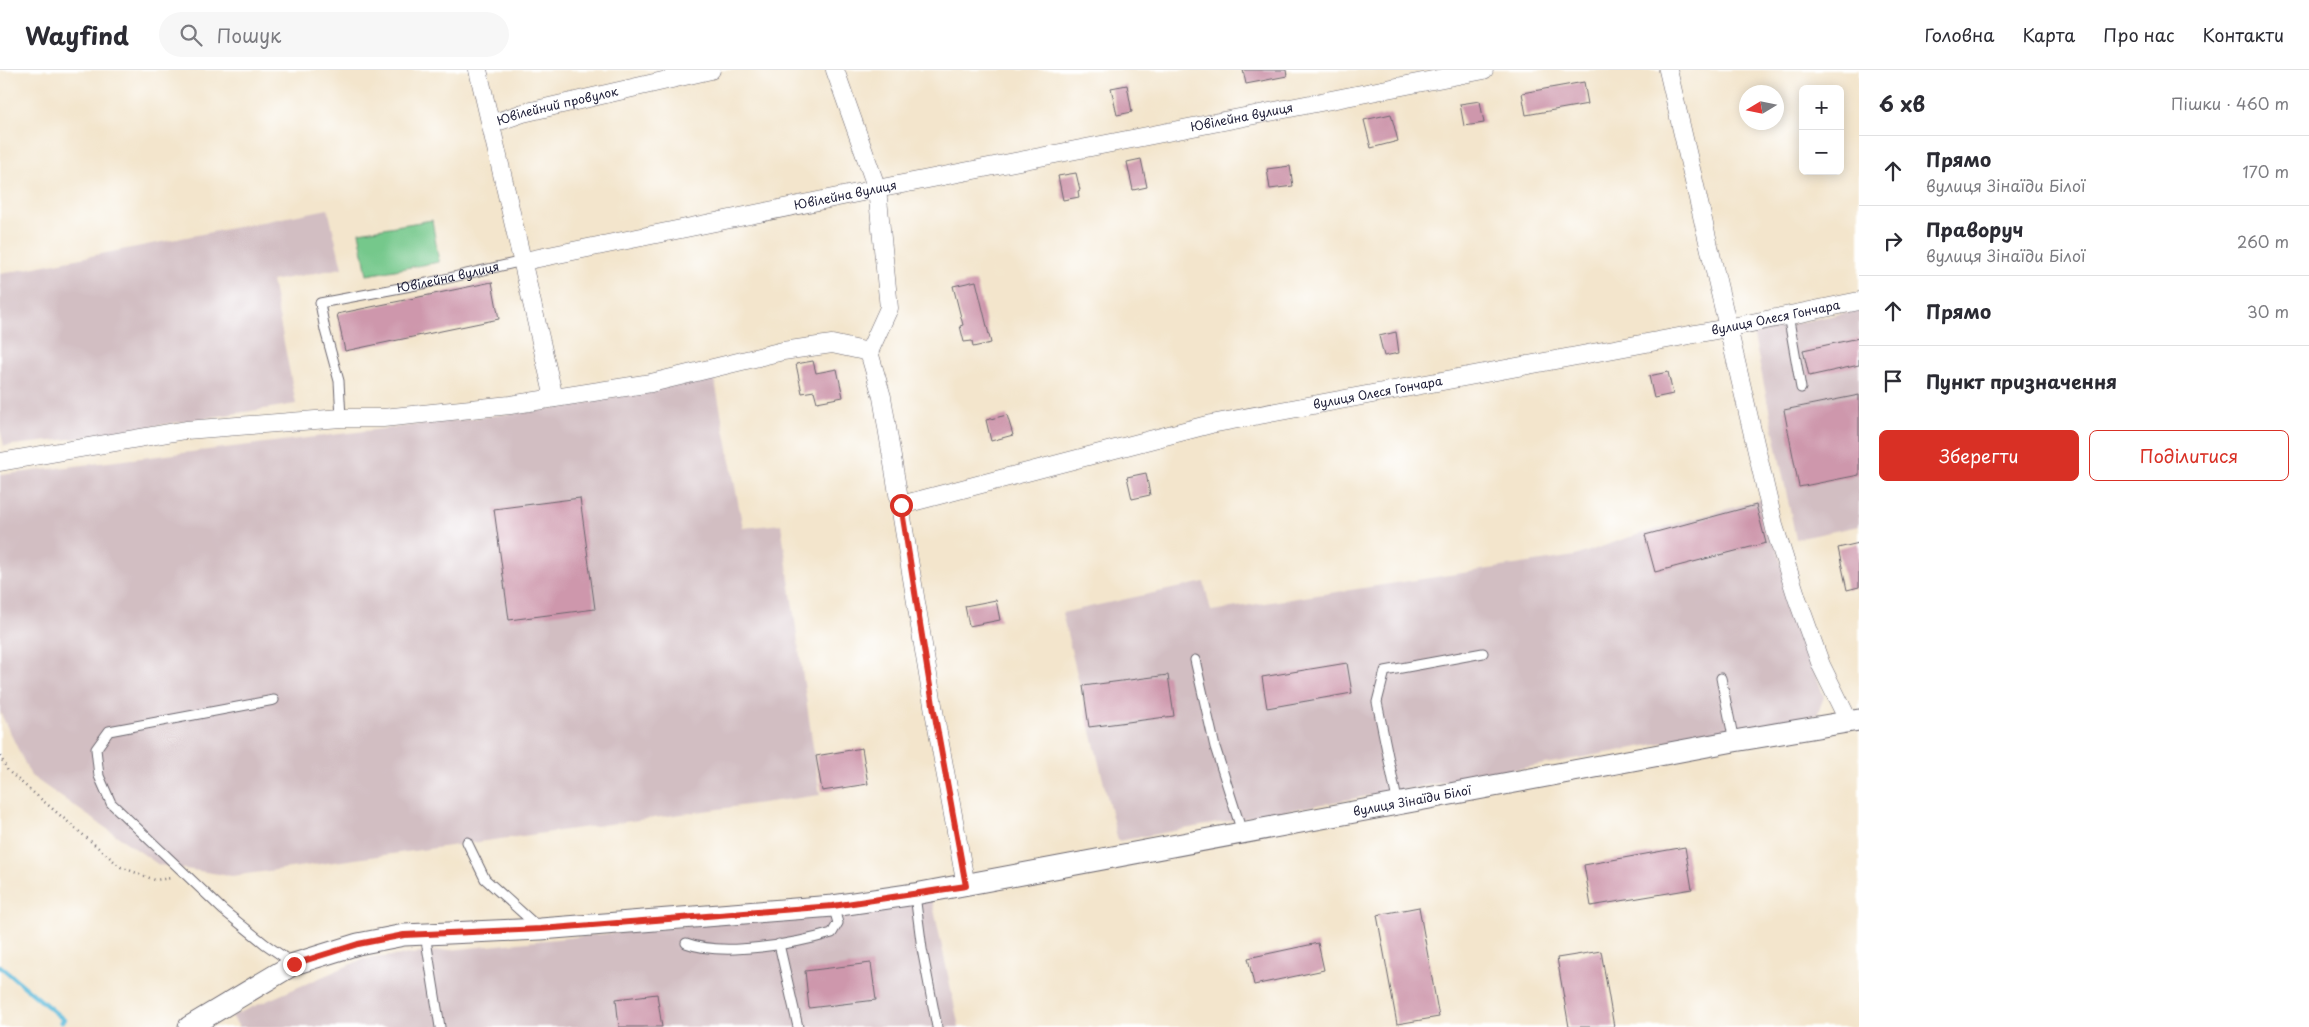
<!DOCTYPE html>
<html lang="uk">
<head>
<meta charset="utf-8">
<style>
	body { margin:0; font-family:"Playpen Sans",sans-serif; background:#f7f7f7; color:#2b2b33 }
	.controls { position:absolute; right:15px; top:15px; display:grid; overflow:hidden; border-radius:8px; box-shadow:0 2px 12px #0003 }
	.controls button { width:45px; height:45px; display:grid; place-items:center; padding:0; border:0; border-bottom:1px solid #e1e1e2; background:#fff; color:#2b2b33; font:25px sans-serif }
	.compass { position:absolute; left:1739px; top:15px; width:45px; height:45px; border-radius:50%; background:#fff; box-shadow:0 2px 12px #0003; rotate:260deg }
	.stop { position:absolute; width:15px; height:15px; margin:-11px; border:4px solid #d93025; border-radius:50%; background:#fff }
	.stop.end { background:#d93025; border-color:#fff; box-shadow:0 1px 5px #0008 }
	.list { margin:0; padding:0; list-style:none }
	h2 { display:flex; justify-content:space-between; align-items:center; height:65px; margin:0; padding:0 20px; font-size:21px }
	h2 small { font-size:16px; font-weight:400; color:#7c7c81 }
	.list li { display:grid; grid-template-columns:32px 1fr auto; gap:15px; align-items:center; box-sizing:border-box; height:70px; padding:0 20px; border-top:1px solid #e1e1e2 }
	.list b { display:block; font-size:19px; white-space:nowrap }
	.list p { margin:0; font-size:16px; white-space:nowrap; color:#7c7c81 }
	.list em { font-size:16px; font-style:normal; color:#7c7c81 }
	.actions { display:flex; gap:10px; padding:15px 20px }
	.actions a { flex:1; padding:11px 0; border:1px solid #d93025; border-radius:8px; text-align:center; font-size:18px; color:#d93025 }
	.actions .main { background:#d93025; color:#fff }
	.icon { flex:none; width:28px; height:28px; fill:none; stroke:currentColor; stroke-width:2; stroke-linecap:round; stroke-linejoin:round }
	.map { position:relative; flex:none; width:1859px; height:957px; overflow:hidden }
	header { display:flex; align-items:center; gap:30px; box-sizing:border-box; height:70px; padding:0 25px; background:#fff; border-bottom:1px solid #e1e1e2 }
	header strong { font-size:24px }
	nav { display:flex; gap:28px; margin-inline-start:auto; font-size:18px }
	.search { width:350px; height:45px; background:#f7f7f7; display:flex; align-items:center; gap:12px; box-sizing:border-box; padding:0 18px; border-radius:28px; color:#7c7c81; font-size:19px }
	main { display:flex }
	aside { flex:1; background:#fff }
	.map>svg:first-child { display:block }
	.industrial { fill:#d2bec2 }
	.green { fill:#74c88b; stroke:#4b7563 }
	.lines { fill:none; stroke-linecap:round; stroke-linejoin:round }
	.stream { stroke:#5cbada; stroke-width:4.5 }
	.building { fill:#ce97ac }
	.service-casing { stroke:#6b666e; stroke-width:11 }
	.minor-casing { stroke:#6b666e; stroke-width:19 }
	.tertiary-casing { stroke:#6b666e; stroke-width:23 }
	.path { stroke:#6b666e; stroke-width:2.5; stroke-dasharray:1 4; stroke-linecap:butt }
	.service { stroke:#fff; stroke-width:9 }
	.minor { stroke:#fff; stroke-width:18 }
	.tertiary { stroke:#fff; stroke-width:21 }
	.route { stroke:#d93025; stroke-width:6 }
	.labels { text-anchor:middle; stroke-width:4; stroke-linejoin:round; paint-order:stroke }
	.street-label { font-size:12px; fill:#22223b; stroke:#fff }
</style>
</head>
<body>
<header>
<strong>Wayfind</strong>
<div class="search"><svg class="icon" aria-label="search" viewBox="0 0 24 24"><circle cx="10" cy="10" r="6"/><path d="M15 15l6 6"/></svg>Пошук</div>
<nav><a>Головна</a><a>Карта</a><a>Про нас</a><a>Контакти</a></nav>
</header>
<main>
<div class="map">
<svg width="1859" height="957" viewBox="0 0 1859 957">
	<rect width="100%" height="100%" fill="#fff"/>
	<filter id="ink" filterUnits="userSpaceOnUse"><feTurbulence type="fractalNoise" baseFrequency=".02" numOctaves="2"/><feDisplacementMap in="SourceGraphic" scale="10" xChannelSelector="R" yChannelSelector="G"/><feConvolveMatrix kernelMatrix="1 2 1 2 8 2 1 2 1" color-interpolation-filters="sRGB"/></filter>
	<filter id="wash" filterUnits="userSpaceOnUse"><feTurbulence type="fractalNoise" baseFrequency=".0096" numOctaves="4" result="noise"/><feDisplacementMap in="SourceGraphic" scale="20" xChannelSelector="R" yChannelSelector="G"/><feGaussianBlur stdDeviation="1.12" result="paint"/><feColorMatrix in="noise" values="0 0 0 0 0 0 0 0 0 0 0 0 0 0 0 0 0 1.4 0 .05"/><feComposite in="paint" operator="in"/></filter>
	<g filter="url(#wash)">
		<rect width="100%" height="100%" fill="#f3e5cc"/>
		<path class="industrial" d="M 328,139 L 342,198 L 272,211 L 296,334 L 79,368 L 4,376 L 0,359 L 0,204 Z
			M 1859,240 L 1859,456 L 1796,469 L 1753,262 Z
			M 714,306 L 743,458 L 781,454 L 820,725 L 232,806 L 159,795 L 31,706 L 0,642 L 0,405 L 565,337 Z
			M 1762,429 L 1807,579 L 1824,627 L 1817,645 L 1118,771 L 1062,543 L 1204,512 L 1211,541 L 1575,486 L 1630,467 Z
			M 932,830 L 959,957 L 239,957 L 232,946 L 363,889 Z"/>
		<path class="green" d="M 432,150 L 439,192 L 367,205 L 359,162 Z"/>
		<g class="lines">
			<path class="stream" d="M 0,896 L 64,950 L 61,952"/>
		</g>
		<g id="blocks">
			<path class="building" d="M 1243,0 L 1286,0 L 1287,6 L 1246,14 Z
				M 1584,12 L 1588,34 L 1526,45 L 1522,23 Z
				M 1127,15 L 1132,42 L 1117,45 L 1111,18 Z
				M 1480,31 L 1484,53 L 1464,56 L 1460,34 Z
				M 1391,44 L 1398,71 L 1371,78 L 1364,50 Z
				M 1141,89 L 1147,117 L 1133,120 L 1127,92 Z
				M 1290,96 L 1293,116 L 1270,119 L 1267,99 Z
				M 1076,103 L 1080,120 L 1078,121 L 1079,127 L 1063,130 L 1058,106 Z
				M 976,211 L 991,273 L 973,277 L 972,271 L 964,272 L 960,256 L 963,255 L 953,216 Z
				M 492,212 L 499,249 L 345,281 L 337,244 Z
				M 1396,262 L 1399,283 L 1384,286 L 1379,266 Z
				M 1859,268 L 1859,295 L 1809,306 L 1803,280 Z
				M 813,291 L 816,303 L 837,299 L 843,327 L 817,332 L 814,321 L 802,323 L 796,294 Z
				M 1668,302 L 1673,324 L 1654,328 L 1649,306 Z
				M 1859,325 L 1859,405 L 1799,417 L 1784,340 Z
				M 1007,345 L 1013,365 L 991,371 L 986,350 Z
				M 1146,403 L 1150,425 L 1132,429 L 1127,407 Z
				M 580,428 L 595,539 L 509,550 L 494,439 Z
				M 1756,435 L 1766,473 L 1655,502 L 1645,465 Z
				M 1859,473 L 1859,517 L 1847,520 L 1838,478 Z
				M 996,530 L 1000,550 L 969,556 L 965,536 Z
				M 1347,593 L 1352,623 L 1267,638 L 1262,607 Z
				M 1168,605 L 1174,646 L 1089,657 L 1083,616 Z
				M 862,678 L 868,714 L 822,721 L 816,686 Z
				M 1685,777 L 1692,819 L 1591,836 L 1584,795 Z
				M 1419,837 L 1439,947 L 1397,954 L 1377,845 Z
				M 1318,873 L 1324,900 L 1254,915 L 1248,888 Z
				M 1601,881 L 1614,957 L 1569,957 L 1557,888 Z
				M 871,893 L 876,930 L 809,938 L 805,901 Z
				M 657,924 L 662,957 L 619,957 L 616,929 Z"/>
		</g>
	</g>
	<g filter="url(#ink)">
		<use href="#blocks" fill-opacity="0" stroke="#6b666e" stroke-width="1"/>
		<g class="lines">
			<defs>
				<g id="service">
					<path d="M 1788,245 L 1801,318"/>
					<path id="s1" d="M 341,348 L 339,311 L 325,260 L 320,233 L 427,213 L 523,191"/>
					<path d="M 1195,590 L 1215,677 L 1242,762"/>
					<path d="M 1721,608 L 1734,671"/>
					<path d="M 274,630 L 109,661 L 96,679 L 99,706 L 111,733 L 223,840 L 265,874 L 294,894"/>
					<path d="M 1398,735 L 1377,632 L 1385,601 L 1483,583"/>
					<path d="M 467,772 L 485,809 L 537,856"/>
					<path d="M 915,825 L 922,879 L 937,957"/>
					<path d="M 425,864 L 440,957"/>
					<path d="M 686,873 C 722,887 795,874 832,863 L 838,853 L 833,836"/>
					<path d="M 779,874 L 798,957"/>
				</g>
				<g id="minor">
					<path d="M 478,0 L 554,328"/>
					<path d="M 835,0 L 877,119 L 889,238 L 869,282"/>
					<path d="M 1668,0 L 1775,459 L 1797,528 L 1821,595 L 1849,652"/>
					<path id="s2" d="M 491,54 L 523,43 L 711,0"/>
					<path id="s3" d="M 524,191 L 877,119 L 1484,0"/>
					<path d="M 869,282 L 882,327 L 934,641 L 966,816"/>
					<path d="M 0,392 L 186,360 L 341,348 L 383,348 L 510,335 L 651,313 L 783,281 L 832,274 L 869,282"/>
					<path id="s4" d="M 901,435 L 1211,354 L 1727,258 L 1859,231"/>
				</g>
				<g id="tertiary">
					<path id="s5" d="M 189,957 L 294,894 L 358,874 L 404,865 L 541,859 L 833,836 L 915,824 L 1734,671 L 1859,650"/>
				</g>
			</defs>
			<use href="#service" class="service-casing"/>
			<use href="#minor" class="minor-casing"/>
			<use href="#tertiary" class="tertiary-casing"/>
			<path class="path" d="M 0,686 L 8,701 L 121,797 L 155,810 L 172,808"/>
			<use href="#service" class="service"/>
			<use href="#minor" class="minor"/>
			<use href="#tertiary" class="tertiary"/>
		</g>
	</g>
	<g class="lines" filter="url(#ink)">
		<path class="route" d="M 294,894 L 358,874 L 404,865 L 541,859 L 833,836 L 966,816 L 934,641 L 901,435"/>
	</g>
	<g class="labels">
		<g class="street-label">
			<text dy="4" stroke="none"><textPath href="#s2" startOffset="69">Ювілейний провулок</textPath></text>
			<text dy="4" stroke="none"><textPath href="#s3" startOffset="732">Ювілейна вулиця</textPath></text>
			<text dy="4" stroke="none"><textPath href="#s3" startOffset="328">Ювілейна вулиця</textPath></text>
			<text dy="4" stroke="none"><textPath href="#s1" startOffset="248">Ювілейна вулиця</textPath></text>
			<text dy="4" stroke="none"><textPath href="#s4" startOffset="895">вулиця Олеся Гончара</textPath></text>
			<text dy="4" stroke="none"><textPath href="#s4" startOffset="490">вулиця Олеся Гончара</textPath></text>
			<text dy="4" stroke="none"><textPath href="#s5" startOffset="1255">вулиця Зінаїди Білої</textPath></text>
		</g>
	</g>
</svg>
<div class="controls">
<button>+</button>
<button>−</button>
</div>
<svg class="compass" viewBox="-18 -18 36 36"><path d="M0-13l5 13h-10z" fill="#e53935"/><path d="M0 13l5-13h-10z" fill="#7c7c81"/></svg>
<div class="stop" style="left:901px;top:435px"></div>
<div class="stop end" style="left:294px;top:894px"></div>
</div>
<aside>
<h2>6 хв<small>Пішки · 460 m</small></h2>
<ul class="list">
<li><svg class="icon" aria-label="ahead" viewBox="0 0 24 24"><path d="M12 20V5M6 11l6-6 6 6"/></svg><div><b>Прямо</b><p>вулиця Зінаїди Білої</p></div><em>170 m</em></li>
<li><svg class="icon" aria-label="right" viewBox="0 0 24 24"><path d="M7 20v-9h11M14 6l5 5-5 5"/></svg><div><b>Праворуч</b><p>вулиця Зінаїди Білої</p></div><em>260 m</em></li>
<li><svg class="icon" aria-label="ahead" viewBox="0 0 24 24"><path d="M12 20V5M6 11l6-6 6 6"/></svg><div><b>Прямо</b></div><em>30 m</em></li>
<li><svg class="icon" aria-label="arrive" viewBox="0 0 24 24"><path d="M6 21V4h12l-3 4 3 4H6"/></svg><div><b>Пункт призначення</b></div></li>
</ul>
<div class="actions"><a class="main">Зберегти</a><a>Поділитися</a></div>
</aside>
</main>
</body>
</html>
